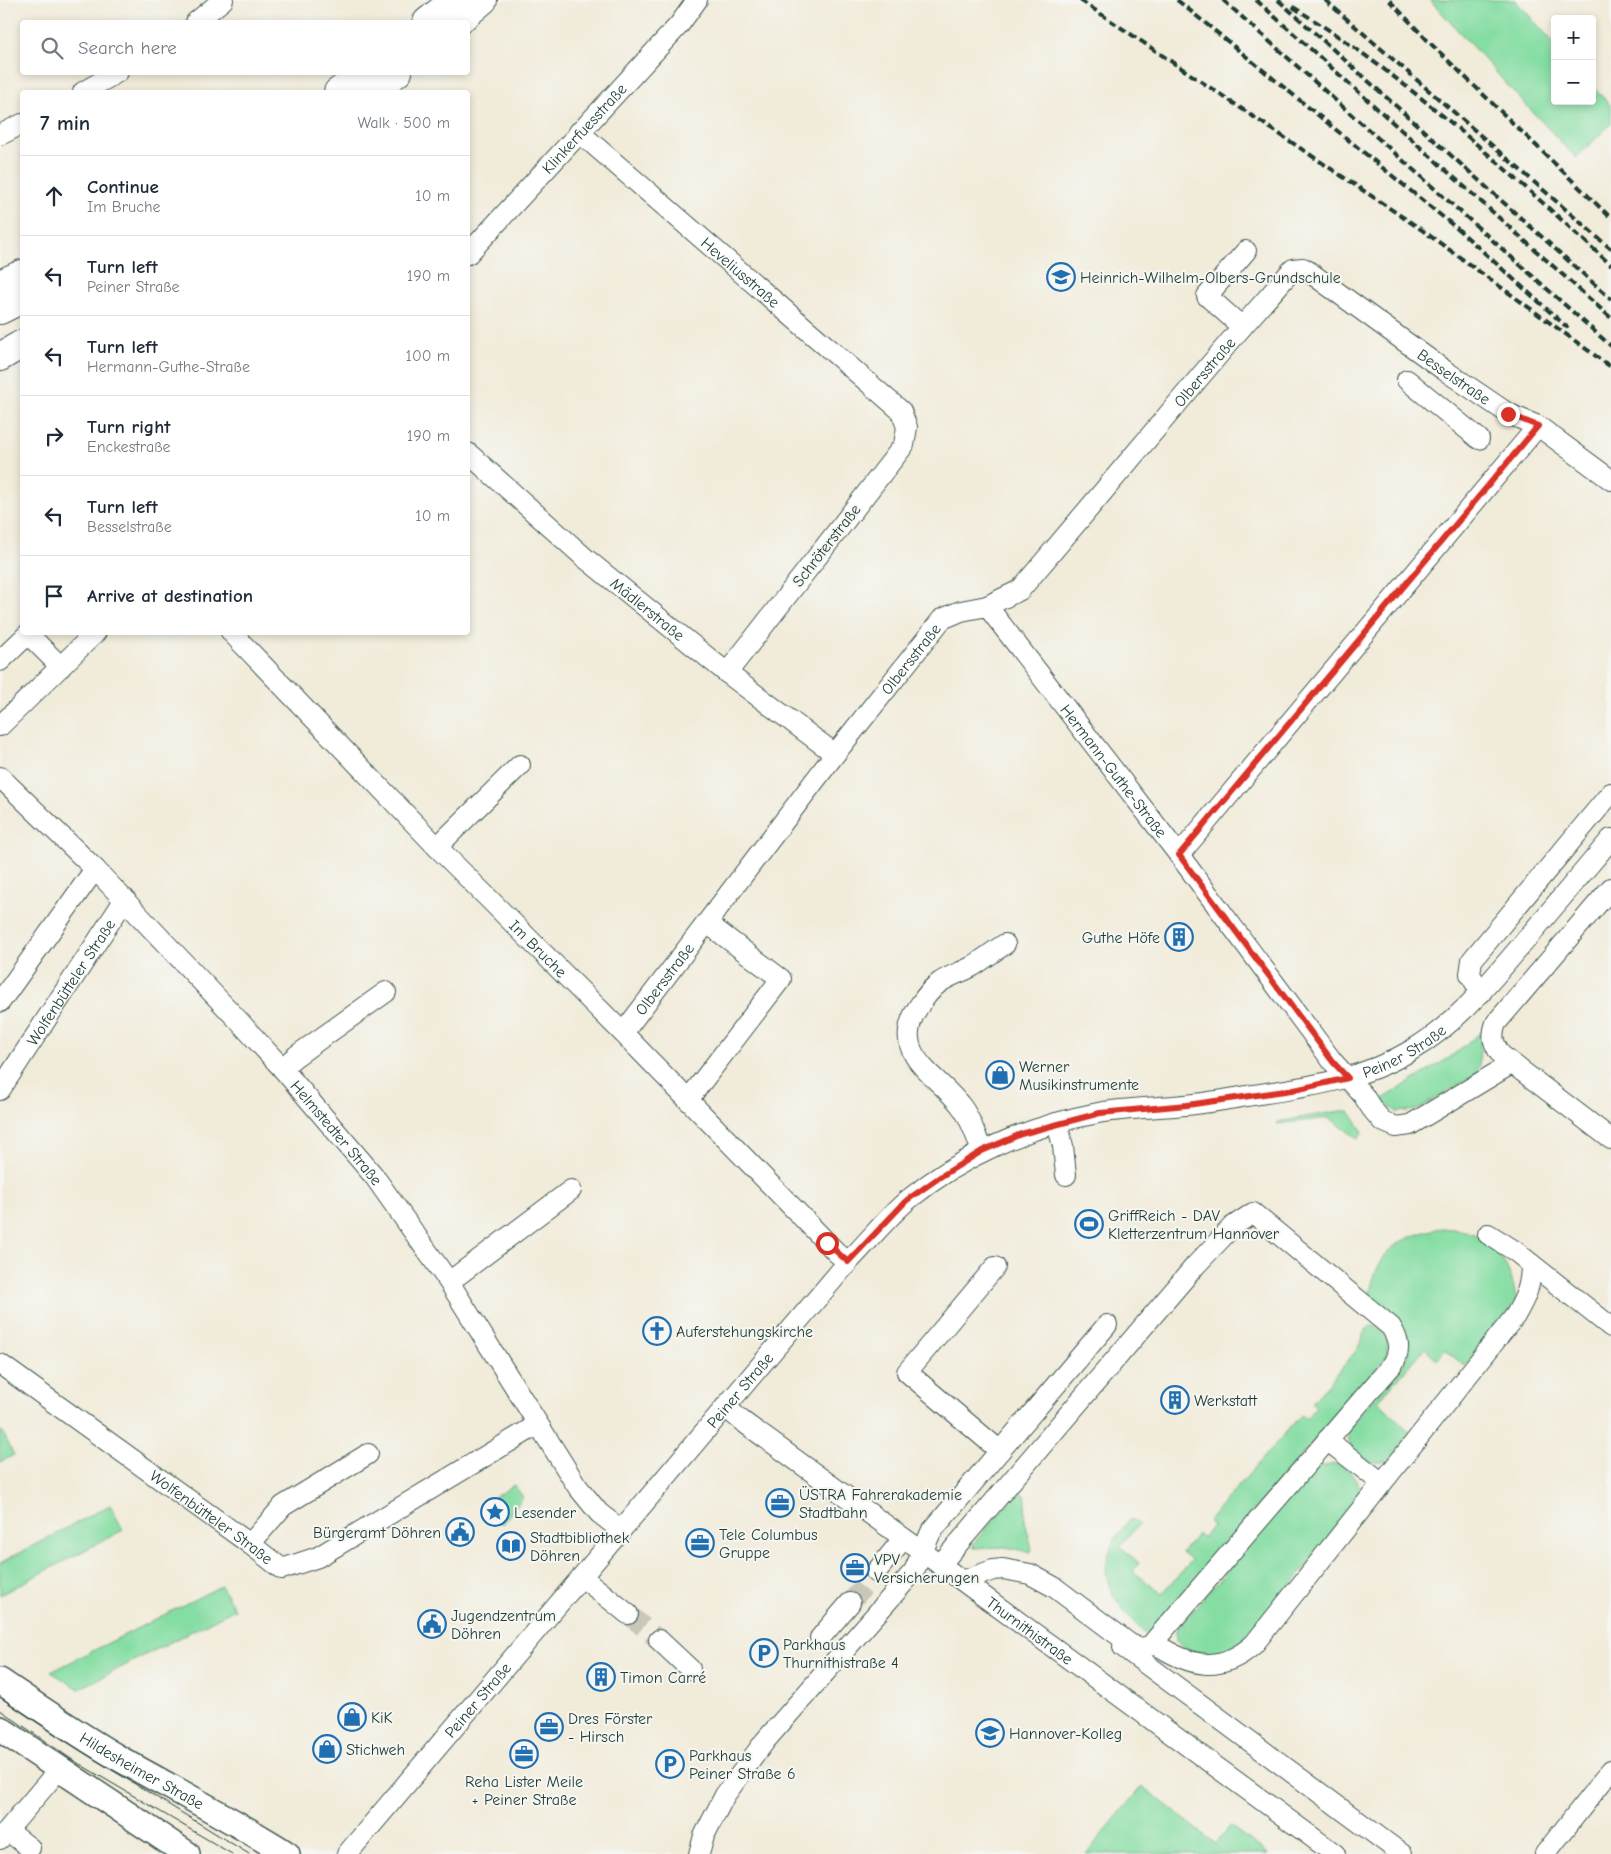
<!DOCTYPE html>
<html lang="en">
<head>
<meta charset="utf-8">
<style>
	body { margin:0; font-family:"Comic Neue",sans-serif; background:#f6f6f7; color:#1f2937 }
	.controls { position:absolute; right:15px; top:15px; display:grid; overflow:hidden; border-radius:5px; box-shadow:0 2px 8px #0003 }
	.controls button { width:45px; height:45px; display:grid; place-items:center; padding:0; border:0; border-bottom:1px solid #e0e1e3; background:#fff; color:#1f2937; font:25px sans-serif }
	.stop { position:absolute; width:15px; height:15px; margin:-11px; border:4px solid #d93025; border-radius:50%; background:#fff }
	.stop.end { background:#d93025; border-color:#fff; box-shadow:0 1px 5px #0008 }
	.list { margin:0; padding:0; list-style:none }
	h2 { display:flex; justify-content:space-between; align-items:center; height:65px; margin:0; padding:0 20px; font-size:21px }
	h2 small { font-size:16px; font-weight:400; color:#747a83 }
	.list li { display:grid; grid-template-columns:32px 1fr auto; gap:15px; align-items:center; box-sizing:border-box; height:80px; padding:0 20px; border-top:1px solid #e0e1e3 }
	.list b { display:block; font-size:19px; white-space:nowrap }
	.list p { margin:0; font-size:16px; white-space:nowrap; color:#747a83 }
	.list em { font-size:16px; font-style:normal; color:#747a83 }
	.icon { flex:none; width:28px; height:28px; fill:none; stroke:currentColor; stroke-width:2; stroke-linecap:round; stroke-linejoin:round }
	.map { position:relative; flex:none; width:1611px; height:1854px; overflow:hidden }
	.search { position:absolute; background:#fff; box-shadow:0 2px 8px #0003; left:20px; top:20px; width:450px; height:55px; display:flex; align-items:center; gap:12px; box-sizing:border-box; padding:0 18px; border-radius:5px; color:#747a83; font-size:19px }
	.panel { position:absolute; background:#fff; box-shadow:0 2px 8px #0003; left:20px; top:90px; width:450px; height:545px; border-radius:5px }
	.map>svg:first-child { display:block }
	.green { fill:#84dda2; stroke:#528d6b }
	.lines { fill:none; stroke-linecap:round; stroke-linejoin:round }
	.minor-tunnel { stroke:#c7c8b8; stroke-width:20; stroke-dasharray:20 10; stroke-linecap:butt }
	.minor-casing { stroke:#3e574d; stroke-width:22 }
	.major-casing { stroke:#3e574d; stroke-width:28 }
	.highway-casing { stroke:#3e574d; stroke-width:30 }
	.minor { stroke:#fff; stroke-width:20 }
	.major { stroke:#fff; stroke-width:25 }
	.highway { stroke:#fff; stroke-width:28 }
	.tram { stroke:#1f3d34; stroke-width:1 }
	.rail { stroke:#1f3d34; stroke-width:4; stroke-dasharray:8 4; stroke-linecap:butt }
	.route { stroke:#d93025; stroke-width:6 }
	.labels { text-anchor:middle; stroke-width:4; stroke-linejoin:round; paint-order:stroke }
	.street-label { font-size:16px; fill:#1f3d34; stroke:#f6f6f2 }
	.poi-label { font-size:16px; fill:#1f3d34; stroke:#f6f6f2; text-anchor:start }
</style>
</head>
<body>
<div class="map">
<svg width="1611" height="1854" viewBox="0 0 1611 1854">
	<rect width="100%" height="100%" fill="#f6f6f2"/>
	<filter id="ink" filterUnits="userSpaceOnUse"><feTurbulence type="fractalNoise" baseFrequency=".02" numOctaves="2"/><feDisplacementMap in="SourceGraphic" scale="10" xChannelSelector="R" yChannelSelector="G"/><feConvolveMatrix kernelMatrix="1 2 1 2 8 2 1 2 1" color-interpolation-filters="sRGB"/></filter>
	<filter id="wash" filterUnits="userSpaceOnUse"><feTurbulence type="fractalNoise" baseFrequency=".0096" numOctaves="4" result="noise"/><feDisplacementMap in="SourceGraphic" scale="20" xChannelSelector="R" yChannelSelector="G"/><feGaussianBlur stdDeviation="1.12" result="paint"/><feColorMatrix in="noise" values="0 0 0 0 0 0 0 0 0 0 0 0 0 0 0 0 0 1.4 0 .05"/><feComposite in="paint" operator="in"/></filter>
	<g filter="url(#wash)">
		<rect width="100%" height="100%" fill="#f1ebd9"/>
		<path class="green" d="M 1430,0 L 1515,0 L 1555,44 L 1555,101 L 1592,101 L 1592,85 L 1611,106 L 1611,124 L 1576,158 L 1512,90 Z
			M 1481,1032 L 1479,1067 L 1475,1075 L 1417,1110 L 1397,1112 L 1381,1100 L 1449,1058 Z
			M 1340,1111 L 1349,1111 L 1363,1132 L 1358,1139 L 1330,1118 L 1277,1124 L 1277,1122 Z
			M 1441,1228 C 1450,1229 1459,1229 1468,1232 C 1497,1240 1515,1275 1516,1303 L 1465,1366 L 1445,1350 L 1437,1360 L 1425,1348 L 1378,1401 L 1413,1435 C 1407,1442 1400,1453 1392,1458 C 1377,1469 1355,1458 1349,1442 C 1348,1437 1349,1431 1350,1426 L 1400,1369 C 1424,1335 1393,1317 1369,1297 C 1378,1250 1396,1238 1441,1228 Z
			M 1371,1326 C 1387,1326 1390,1345 1386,1357 L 1150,1632 L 1144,1633 C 1104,1592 1090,1565 1131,1518 L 1139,1524 L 1120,1546 L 1139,1563 L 1133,1571 L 1162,1594 L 1192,1560 L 1182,1552 L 1198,1534 L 1203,1538 L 1213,1526 L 1208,1521 L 1301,1415 L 1306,1419 L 1316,1407 L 1312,1403 L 1356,1351 C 1362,1342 1361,1331 1371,1326 Z
			M 2,1431 L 14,1455 L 0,1462 L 0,1432 Z
			M 1333,1464 C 1351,1467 1359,1480 1361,1497 L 1252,1635 C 1245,1640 1239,1646 1232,1649 C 1213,1657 1190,1656 1176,1641 L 1176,1630 L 1314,1469 Z
			M 514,1485 L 523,1497 L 502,1524 L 484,1510 L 482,1505 Z
			M 1019,1493 L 1022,1493 L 1026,1498 L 1025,1521 L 1032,1550 L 1029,1552 L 1005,1547 L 974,1548 L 973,1544 L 1015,1495 Z
			M 110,1505 L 123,1530 L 0,1595 L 0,1563 Z
			M 221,1586 L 235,1609 L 79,1689 L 51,1672 Z
			M 1142,1786 L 1216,1844 L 1230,1826 L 1268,1854 L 1086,1854 Z"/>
	</g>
	<g filter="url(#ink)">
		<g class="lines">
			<path class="minor-tunnel" d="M 850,1603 L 876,1572
				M 628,1614 L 659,1640"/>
			<defs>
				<g id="minor">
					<path d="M 196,22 L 223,0"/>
					<path d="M 83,92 L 118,72"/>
					<path id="s1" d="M 579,132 L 901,411 L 907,427 L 904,445 L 727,673"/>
					<path d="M 0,135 L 22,124"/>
					<path id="s2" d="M 468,254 L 679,25 L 697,0"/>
					<path d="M 1242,327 L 1207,296 L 1246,251"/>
					<path d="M 1407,380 L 1479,439"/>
					<path id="s3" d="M 468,453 L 585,558 L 727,673 L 835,754"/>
					<path id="s4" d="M 987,606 L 1179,855 L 1333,1062 L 1363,1095 L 1372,1109 L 1382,1121 L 1396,1127 L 1410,1125 L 1511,1064"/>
					<path id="s5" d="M 231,632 L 437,847 L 623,1033 L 837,1253 L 848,1262"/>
					<path d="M 0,661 L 28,634 L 61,667"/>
					<path d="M 0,726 L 96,632"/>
					<path id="s6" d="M 0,777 L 95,869 L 238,1020 L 282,1068 L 374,1176 L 449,1282 L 577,1486 L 599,1513 L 621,1530"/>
					<path d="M 437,847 L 520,765"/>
					<path d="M 1179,855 L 1538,426"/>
					<path d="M 1611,888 L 1496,1023 C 1491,1037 1493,1043 1501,1055 L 1611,1139"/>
					<path d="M 1481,993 L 1470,974 L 1472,960 L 1611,793"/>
					<path d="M 0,1002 L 95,869"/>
					<path id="s7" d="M 623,1033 L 835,754 L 942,619 L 961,611 L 987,606 L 1020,590 L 1242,327 L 1293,269 L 1303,268 L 1308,271 L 1444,370 L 1509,414 L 1538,426 L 1611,480"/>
					<path d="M 282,1068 L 296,1056 L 386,992"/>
					<path id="s8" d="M 0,1090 L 125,899"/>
					<path d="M 688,1100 L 781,979 L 707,923"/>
					<path d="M 1057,1123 L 1063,1146 L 1066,1175"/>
					<path d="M 982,1151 C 976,1137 971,1118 961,1106 C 938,1075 889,1055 917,1009 C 923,1000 930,989 939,983 C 950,975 963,972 973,966 C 984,959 994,951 1005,944"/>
					<path d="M 1488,1234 L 1515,1251 L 1611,1327"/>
					<path d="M 995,1267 L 907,1372 L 1000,1451"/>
					<path d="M 449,1282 L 571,1190"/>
					<path id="s9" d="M 0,1364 L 250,1544 L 282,1569 L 318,1557 L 537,1425"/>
					<path id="s10" d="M 725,1407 L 742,1421 L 960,1579 L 1335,1854"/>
					<path d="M 1327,1440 L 1382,1483"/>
					<path d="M 250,1544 L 283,1506 L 368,1454"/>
					<path d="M 940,1565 L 1195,1266 L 1232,1227 L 1253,1213 L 1391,1327 C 1399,1340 1401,1350 1393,1364 L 1150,1646 L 1140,1648 L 1130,1644 L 1054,1587 L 1030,1574 L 1003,1569 L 993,1570 L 963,1581"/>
					<path d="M 876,1572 L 903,1539"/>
					<path d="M 582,1577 L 628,1614"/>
					<path d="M 820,1638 L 850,1603"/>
					<path d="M 659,1640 L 690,1669"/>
					<path d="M 1154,1643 C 1189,1666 1220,1675 1254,1644 L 1515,1316 C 1526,1297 1531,1286 1531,1264"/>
					<path d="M 1123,1647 L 1402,1854"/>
					<path d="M 8,1831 L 30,1848"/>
					<path d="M 0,1839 L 60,1768"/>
					<path id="s11" d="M 347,1854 L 848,1262 C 867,1243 888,1216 909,1199 C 963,1155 1029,1126 1098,1113 C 1127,1108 1156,1108 1185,1105 C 1208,1103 1230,1099 1253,1095 C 1307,1087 1362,1080 1410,1051 C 1457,1024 1491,981 1525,941 C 1554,907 1582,873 1611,839"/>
					<path d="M 699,1854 L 704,1836 L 725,1795 L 765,1741 L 914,1571 L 931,1532 L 1107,1325"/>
					<path d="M 1545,1854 L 1611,1770"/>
				</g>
				<g id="major">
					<path id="s12" d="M 0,1681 C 40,1708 80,1736 122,1760 C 177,1791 233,1820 287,1854"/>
					<path d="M 0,1729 L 187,1854"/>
				</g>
				<path id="highway" d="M 427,22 L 454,0
					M 457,22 L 483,0
					M 338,92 L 365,72
					M 371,92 L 398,72
					M 0,284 L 22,274
					M 0,310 L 22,299
					M 0,357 L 22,344"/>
			</defs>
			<use href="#minor" class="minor-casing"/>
			<use href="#major" class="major-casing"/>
			<use href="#highway" class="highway-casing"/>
			<use href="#minor" class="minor"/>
			<use href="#major" class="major"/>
			<use href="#highway" class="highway"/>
			<path class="tram" d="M 0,1697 L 78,1749 L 249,1854
				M 0,1710 L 71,1759 L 232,1854"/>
			<path class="rail" d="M 1080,0 L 1422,230 L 1611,367
				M 1177,0 L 1460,231 L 1568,328
				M 1223,0 L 1611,346
				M 1256,0 L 1611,318
				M 1278,0 L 1611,299
				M 1325,0 L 1611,249
				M 1389,0 L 1430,43 L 1611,218
				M 1293,7 C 1410,79 1510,173 1611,265"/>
		</g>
	</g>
	<g class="lines" filter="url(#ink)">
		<path class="route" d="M 827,1243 L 848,1262 L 907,1200 L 940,1177 L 982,1151 L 1021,1134 L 1100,1113 L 1187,1105 L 1299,1089 L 1348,1078 L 1333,1062 L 1179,855 L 1538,426 L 1508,414"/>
	</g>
	<defs>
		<symbol id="school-ring" viewBox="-11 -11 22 22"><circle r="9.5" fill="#f6f6f2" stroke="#1f6fb2" stroke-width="1.5"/><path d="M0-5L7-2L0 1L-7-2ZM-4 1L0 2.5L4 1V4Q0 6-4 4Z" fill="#1f6fb2"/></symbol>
		<symbol id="building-ring" viewBox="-11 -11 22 22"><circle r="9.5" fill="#f6f6f2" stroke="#1f6fb2" stroke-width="1.5"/><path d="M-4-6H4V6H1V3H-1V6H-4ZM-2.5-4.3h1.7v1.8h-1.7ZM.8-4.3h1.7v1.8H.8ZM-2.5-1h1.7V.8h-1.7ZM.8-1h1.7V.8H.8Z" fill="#1f6fb2"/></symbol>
		<symbol id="shop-ring" viewBox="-11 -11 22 22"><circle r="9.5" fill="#f6f6f2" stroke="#1f6fb2" stroke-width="1.5"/><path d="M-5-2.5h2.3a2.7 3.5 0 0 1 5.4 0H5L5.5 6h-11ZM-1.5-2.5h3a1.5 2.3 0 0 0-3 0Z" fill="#1f6fb2"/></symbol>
		<symbol id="stadium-ring" viewBox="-11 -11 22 22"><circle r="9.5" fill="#f6f6f2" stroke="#1f6fb2" stroke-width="1.5"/><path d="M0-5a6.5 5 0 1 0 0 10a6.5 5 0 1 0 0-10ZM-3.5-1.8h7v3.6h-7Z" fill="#1f6fb2"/></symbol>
		<symbol id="church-ring" viewBox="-11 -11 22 22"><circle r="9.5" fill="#f6f6f2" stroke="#1f6fb2" stroke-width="1.5"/><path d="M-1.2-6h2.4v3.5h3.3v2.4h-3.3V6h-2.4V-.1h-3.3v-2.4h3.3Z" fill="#1f6fb2"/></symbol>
		<symbol id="office-ring" viewBox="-11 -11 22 22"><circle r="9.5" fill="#f6f6f2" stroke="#1f6fb2" stroke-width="1.5"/><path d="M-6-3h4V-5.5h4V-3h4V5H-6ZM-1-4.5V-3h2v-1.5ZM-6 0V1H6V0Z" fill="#1f6fb2"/></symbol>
		<symbol id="sight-ring" viewBox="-11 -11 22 22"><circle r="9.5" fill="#f6f6f2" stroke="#1f6fb2" stroke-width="1.5"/><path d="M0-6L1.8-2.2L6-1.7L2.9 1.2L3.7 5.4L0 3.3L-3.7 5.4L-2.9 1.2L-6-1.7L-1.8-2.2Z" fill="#1f6fb2"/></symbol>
		<symbol id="civic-ring" viewBox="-11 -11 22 22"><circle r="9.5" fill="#f6f6f2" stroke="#1f6fb2" stroke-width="1.5"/><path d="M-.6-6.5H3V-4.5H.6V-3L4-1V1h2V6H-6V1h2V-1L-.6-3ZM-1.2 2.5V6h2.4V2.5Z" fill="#1f6fb2"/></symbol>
		<symbol id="library-ring" viewBox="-11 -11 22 22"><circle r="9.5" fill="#f6f6f2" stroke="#1f6fb2" stroke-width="1.5"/><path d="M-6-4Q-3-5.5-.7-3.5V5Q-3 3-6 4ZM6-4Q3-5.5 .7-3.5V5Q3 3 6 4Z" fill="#1f6fb2"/></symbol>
		<symbol id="parking-ring" viewBox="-11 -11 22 22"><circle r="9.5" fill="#f6f6f2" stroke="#1f6fb2" stroke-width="1.5"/><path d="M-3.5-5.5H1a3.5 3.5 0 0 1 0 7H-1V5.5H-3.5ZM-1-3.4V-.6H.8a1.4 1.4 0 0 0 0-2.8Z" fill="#1f6fb2"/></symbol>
	</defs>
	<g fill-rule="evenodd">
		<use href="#school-ring" x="1045" y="261" width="32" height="32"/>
		<use href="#building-ring" x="1163" y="921" width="32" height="32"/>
		<use href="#shop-ring" x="984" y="1059" width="32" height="32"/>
		<use href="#stadium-ring" x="1073" y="1208" width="32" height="32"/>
		<use href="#church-ring" x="641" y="1315" width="32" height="32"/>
		<use href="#building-ring" x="1159" y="1384" width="32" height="32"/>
		<use href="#office-ring" x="764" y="1487" width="32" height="32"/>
		<use href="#sight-ring" x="479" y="1496" width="32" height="32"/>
		<use href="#civic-ring" x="444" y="1516" width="32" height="32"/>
		<use href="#office-ring" x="684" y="1527" width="32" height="32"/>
		<use href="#library-ring" x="495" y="1530" width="32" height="32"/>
		<use href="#office-ring" x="839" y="1552" width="32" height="32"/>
		<use href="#civic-ring" x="416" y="1608" width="32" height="32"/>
		<use href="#parking-ring" x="748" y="1637" width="32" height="32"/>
		<use href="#building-ring" x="585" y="1661" width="32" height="32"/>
		<use href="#shop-ring" x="336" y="1701" width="32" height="32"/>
		<use href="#office-ring" x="533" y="1711" width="32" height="32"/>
		<use href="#school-ring" x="974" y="1717" width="32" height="32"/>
		<use href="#shop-ring" x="311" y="1733" width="32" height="32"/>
		<use href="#office-ring" x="508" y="1738" width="32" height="32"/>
		<use href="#parking-ring" x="654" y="1748" width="32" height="32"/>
	</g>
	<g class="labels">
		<g class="street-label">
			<text dy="6" stroke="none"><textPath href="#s2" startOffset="171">Klinkerfuesstraße</textPath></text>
			<text dy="6" stroke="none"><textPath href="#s1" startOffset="214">Heveliusstraße</textPath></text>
			<text dy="6" stroke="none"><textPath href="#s7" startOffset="892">Olbersstraße</textPath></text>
			<text dy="6" stroke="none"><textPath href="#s7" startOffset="1224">Besselstraße</textPath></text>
			<text transform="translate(826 545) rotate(-52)" y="6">Schröterstraße</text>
			<text dy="6" stroke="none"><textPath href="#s3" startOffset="238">Mädlerstraße</textPath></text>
			<text dy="6" stroke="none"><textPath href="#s7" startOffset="472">Olbersstraße</textPath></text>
			<text dy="6" stroke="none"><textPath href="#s4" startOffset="208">Hermann-Guthe-Straße</textPath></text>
			<text dy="6" stroke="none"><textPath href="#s5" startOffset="441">Im Bruche</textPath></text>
			<text dy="6" stroke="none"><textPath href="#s7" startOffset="68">Olbersstraße</textPath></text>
			<text dy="6" stroke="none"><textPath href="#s8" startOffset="129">Wolfenbütteler Straße</textPath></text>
			<text dy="6" stroke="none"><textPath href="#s11" startOffset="1388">Peiner Straße</textPath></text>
			<text dy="6" stroke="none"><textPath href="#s6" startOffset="490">Helmstedter Straße</textPath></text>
			<text dy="6" stroke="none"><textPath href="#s11" startOffset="608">Peiner Straße</textPath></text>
			<text dy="6" stroke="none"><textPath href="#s9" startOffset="261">Wolfenbütteler Straße</textPath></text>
			<text dy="6" stroke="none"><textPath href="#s10" startOffset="378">Thurnithistraße</textPath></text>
			<text dy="6" stroke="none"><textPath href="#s11" startOffset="202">Peiner Straße</textPath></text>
			<text dy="6" stroke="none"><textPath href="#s12" startOffset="168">Hildesheimer Straße</textPath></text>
		</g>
		<g class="poi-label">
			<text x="1080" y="283">Heinrich-Wilhelm-Olbers-Grundschule</text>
			<text x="1160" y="943" text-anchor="end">Guthe Höfe</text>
			<text x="1019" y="1072">Werner<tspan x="1019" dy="18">Musikinstrumente</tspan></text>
			<text x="1108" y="1221">GriffReich - DAV<tspan x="1108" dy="18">Kletterzentrum Hannover</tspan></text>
			<text x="676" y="1337">Auferstehungskirche</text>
			<text x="1194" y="1406">Werkstatt</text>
			<text x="799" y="1500">ÜSTRA Fahrerakademie<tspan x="799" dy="18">Stadtbahn</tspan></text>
			<text x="514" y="1518">Lesender</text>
			<text x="441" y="1538" text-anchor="end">Bürgeramt Döhren</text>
			<text x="719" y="1540">Tele Columbus<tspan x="719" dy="18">Gruppe</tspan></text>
			<text x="530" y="1543">Stadtbibliothek<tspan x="530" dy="18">Döhren</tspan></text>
			<text x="874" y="1565">VPV<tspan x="874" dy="18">Versicherungen</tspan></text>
			<text x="451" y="1621">Jugendzentrum<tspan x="451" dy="18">Döhren</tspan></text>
			<text x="783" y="1650">Parkhaus<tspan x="783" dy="18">Thurnithistraße 4</tspan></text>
			<text x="620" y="1683">Timon Carré</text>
			<text x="371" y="1723">KiK</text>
			<text x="568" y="1724">Dres Förster<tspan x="568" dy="18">- Hirsch</tspan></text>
			<text x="1009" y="1739">Hannover-Kolleg</text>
			<text x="346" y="1755">Stichweh</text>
			<text x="689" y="1761">Parkhaus<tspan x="689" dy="18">Peiner Straße 6</tspan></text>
			<text x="524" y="1787" text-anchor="middle">Reha Lister Meile<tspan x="524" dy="18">+ Peiner Straße</tspan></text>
		</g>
	</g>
</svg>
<div class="controls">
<button>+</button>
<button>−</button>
</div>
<div class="stop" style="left:827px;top:1243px"></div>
<div class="stop end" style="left:1508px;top:414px"></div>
<div class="search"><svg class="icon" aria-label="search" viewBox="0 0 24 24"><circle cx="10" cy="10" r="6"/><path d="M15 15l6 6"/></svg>Search here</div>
<section class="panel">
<h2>7 min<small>Walk · 500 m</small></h2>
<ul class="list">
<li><svg class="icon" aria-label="ahead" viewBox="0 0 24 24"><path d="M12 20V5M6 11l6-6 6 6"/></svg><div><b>Continue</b><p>Im Bruche</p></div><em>10 m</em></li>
<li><svg class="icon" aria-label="left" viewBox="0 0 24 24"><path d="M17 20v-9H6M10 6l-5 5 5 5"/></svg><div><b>Turn left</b><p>Peiner Straße</p></div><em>190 m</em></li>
<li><svg class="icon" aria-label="left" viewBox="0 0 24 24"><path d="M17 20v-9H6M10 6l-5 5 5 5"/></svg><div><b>Turn left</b><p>Hermann-Guthe-Straße</p></div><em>100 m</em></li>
<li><svg class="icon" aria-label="right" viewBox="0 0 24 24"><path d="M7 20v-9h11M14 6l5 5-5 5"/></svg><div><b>Turn right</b><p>Enckestraße</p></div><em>190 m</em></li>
<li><svg class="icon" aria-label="left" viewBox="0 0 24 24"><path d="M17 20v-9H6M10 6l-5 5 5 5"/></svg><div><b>Turn left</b><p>Besselstraße</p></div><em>10 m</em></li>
<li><svg class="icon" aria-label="arrive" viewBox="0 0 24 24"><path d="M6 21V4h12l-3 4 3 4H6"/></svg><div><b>Arrive at destination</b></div></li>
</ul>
</section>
</div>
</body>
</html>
